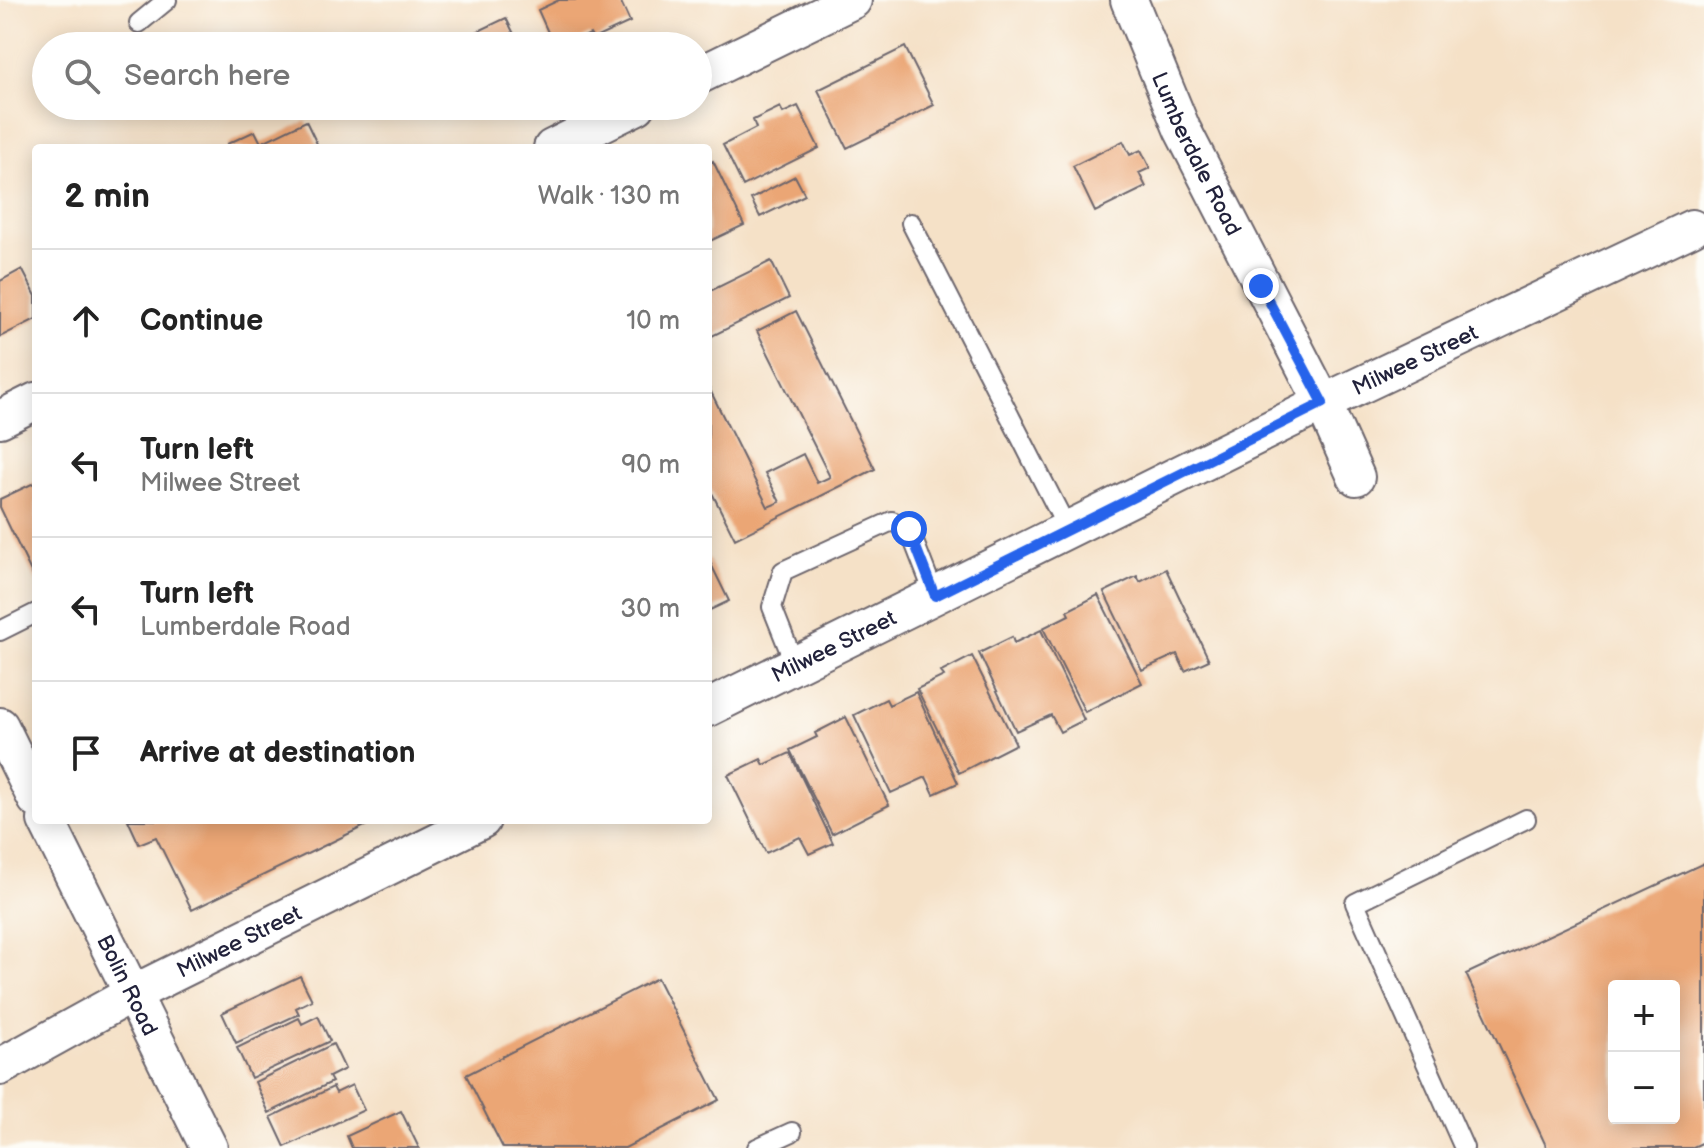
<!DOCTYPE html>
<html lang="en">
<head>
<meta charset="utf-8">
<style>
	body { margin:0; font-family:"Balsamiq Sans",sans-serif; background:#f2f2f2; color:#222 }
	.controls { position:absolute; right:24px; bottom:24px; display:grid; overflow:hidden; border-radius:8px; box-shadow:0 4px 20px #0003 }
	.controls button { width:72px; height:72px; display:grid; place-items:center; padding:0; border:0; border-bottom:2px solid #e0e0e0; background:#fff; color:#222; font:40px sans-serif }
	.stop { position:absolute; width:24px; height:24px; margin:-18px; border:6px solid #2563eb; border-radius:50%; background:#fff }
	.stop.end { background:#2563eb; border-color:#fff; box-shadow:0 2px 8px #0008 }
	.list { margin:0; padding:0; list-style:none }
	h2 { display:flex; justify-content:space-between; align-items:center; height:104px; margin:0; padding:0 32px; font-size:34px }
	h2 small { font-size:26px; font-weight:400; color:#767676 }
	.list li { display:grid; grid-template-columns:52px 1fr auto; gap:24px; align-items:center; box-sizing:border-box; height:144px; padding:0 32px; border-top:2px solid #e0e0e0 }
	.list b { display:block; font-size:30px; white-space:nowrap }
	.list p { margin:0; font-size:26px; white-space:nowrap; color:#767676 }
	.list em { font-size:26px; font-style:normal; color:#767676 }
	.icon { flex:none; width:44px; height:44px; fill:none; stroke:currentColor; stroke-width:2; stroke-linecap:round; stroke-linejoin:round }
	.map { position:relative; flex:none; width:1704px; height:1148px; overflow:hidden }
	.search { position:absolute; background:#fff; box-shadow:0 4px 20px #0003; left:32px; top:32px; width:680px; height:88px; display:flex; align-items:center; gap:20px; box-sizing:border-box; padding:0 28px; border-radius:44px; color:#767676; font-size:30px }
	.panel { position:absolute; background:#fff; box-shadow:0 4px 20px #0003; left:32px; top:144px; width:680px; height:680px; border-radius:8px }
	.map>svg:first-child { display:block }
	.building { fill:#eba675; fill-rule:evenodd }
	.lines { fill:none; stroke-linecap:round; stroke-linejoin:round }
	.lane-casing { stroke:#6c656c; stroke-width:22 }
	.street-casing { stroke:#6c656c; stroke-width:40 }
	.lane { stroke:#fff; stroke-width:18 }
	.street { stroke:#fff; stroke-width:36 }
	.route { stroke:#2563eb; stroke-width:10 }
	.labels { text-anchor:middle; stroke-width:7; stroke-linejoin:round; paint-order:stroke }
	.street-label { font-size:22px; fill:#22223b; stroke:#fdfcf7 }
</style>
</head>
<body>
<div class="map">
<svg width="1704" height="1148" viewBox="0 0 1704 1148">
	<rect width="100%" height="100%" fill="#fdfcf7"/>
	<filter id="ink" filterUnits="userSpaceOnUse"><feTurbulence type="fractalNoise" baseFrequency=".0125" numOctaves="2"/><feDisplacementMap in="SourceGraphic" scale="16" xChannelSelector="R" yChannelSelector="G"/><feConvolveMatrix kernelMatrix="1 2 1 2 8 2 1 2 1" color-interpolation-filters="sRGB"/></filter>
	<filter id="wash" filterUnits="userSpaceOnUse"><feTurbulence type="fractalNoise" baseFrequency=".006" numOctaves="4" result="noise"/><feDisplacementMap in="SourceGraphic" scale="32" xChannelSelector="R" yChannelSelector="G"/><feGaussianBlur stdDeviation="1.8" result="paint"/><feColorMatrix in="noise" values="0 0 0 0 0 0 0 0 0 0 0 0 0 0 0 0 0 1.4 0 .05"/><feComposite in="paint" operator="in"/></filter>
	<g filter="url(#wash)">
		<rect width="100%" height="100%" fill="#f5e1c7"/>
		<g id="blocks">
			<path class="building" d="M 559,0 L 620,0 L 630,22 L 593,39 L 590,34 L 564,46 L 554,46 L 538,10 Z
				M 506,18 L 520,46 L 447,46 Z
				M 905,47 L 934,105 L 847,148 L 818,90 Z
				M 798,106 L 819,148 L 743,186 L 723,145 L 756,128 L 753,120 L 780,107 L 783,113 Z
				M 306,121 L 319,148 L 229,148 L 227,144 L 255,131 L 261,143 Z
				M 1123,141 L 1130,155 L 1141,150 L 1150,168 L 1139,173 L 1146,187 L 1095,212 L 1073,166 Z
				M 713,161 L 744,225 L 708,242 L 708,164 Z
				M 795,176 L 805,195 L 760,217 L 751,199 Z
				M 771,261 L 789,298 L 708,338 L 708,292 Z
				M 22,269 L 36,296 L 36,319 L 0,337 L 0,281 Z
				M 796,311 L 875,469 L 735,539 L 708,485 L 708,386 L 768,507 L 780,502 L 765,473 L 803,454 L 817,483 L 830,477 L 757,331 Z
				M 36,482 L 36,582 L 0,507 L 0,499 Z
				M 708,558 L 729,601 L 708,611 Z
				M 1166,569 L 1209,660 L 1185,671 L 1177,654 L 1142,670 L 1104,592 L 1137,576 L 1140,582 Z
				M 1098,595 L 1142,683 L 1085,712 L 1043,628 L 1069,615 L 1067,611 Z
				M 1041,630 L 1084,720 L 1060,732 L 1051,715 L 1016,731 L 979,653 L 1012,637 L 1014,643 Z
				M 972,656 L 1016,744 L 959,773 L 917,689 L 944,676 L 941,672 Z
				M 916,692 L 958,783 L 934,794 L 926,777 L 891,793 L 854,715 L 886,699 L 889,705 Z
				M 846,717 L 889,805 L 832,834 L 790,750 L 817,737 L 815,733 Z
				M 790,753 L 833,843 L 809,854 L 800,837 L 766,853 L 728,775 L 761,759 L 764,765 Z
				M 128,820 L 377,820 L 192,910 L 156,837 L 139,844 Z
				M 1704,863 L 1704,1142 L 1691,1148 L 1547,1148 L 1466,974 ZM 1614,986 L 1674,986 L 1674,1118 L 1614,1118 Z
				M 300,976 L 312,1000 L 296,1008 L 299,1014 L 236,1043 L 222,1013 Z
				M 657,978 L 719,1100 L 625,1148 L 503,1148 L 466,1075 Z
				M 318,1016 L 330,1041 L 251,1078 L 237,1048 L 299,1018 L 302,1024 Z
				M 333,1044 L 345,1069 L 329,1077 L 332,1082 L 269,1113 L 255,1082 Z
				M 352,1085 L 364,1110 L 285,1147 L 271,1117 L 333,1087 L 336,1093 Z
				M 401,1111 L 419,1148 L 352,1148 L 347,1136 Z"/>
		</g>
	</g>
	<g filter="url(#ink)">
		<use href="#blocks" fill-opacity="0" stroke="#6c656c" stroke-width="2"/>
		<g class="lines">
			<defs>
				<path id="lane" d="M 139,23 L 167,0
					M 911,223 L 1068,530
					M 0,631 L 36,613
					M 795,665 L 772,607 L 783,571 L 892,521 L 909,529 L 935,596
					M 757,1148 L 792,1132
					M 1464,1148 L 1355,903 L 1526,819"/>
				<g id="street">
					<path id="s1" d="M 1129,0 L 1182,129 L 1323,403 L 1356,477"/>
					<path d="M 698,76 L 853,0"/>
					<path d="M 552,148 L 637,106"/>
					<path d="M 0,419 L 36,401"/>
					<path id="s2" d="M 708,708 L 1323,403 L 1692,228"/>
					<path d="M 0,726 L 36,799"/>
					<path id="s3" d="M 46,820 L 209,1148"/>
					<path id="s4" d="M 0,1067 L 132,994 L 482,820"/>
				</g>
			</defs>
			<use href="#lane" class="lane-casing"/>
			<use href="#street" class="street-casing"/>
			<use href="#lane" class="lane"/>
			<use href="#street" class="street"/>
		</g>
	</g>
	<g class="lines" filter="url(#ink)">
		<path class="route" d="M 909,529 L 935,596 L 1323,403 L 1261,286"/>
	</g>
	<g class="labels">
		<g class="street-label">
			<text dy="8" stroke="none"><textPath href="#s1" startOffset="168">Lumberdale Road</textPath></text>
			<text dy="8" stroke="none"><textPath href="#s2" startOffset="788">Milwee Street</textPath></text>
			<text dy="8" stroke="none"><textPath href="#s2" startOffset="140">Milwee Street</textPath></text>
			<text dy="8" stroke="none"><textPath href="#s4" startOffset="270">Milwee Street</textPath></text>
			<text dy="8" stroke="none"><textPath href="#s3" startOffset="184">Bolin Road</textPath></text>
		</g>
	</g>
</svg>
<div class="controls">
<button>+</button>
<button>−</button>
</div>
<div class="stop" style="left:909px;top:529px"></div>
<div class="stop end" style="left:1261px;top:286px"></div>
<div class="search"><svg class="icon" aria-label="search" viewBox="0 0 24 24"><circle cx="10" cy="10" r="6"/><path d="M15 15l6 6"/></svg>Search here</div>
<section class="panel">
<h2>2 min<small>Walk · 130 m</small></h2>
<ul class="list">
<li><svg class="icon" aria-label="ahead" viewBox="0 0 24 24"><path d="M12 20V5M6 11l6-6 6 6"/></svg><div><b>Continue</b></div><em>10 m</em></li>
<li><svg class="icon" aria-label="left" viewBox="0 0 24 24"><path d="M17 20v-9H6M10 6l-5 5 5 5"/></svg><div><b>Turn left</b><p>Milwee Street</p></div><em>90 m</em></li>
<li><svg class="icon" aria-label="left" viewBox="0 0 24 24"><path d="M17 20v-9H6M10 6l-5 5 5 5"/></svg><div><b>Turn left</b><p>Lumberdale Road</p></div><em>30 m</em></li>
<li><svg class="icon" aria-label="arrive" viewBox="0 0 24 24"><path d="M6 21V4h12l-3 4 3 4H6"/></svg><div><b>Arrive at destination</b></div></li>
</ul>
</section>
</div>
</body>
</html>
